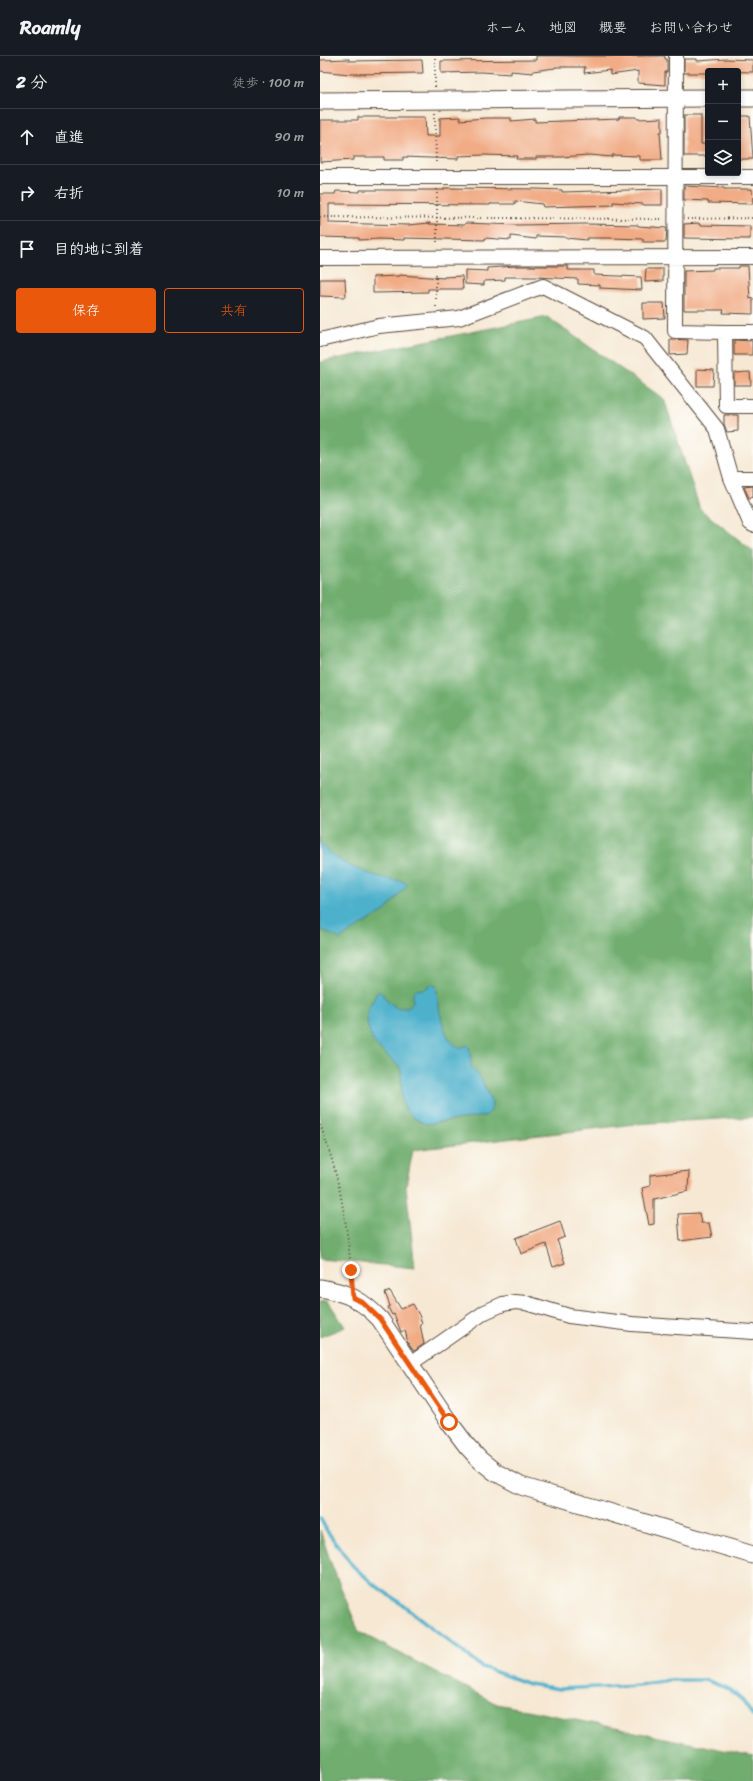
<!DOCTYPE html>
<html lang="ja">
<head>
<meta charset="utf-8">
<style>
	body { margin:0; font-family:Sriracha,"Klee One",sans-serif; background:#20242c; color:#f1f3f6 }
	.controls { position:absolute; right:12px; top:12px; display:grid; overflow:hidden; border-radius:4px; box-shadow:0 2px 6px #0003 }
	.controls button { width:36px; height:36px; display:grid; place-items:center; padding:0; border:0; border-bottom:1px solid #363941; background:#171b24; color:#f1f3f6; font:20px sans-serif }
	.stop { position:absolute; width:12px; height:12px; margin:-9px; border:3px solid #ea580c; border-radius:50%; background:#fff }
	.stop.end { background:#ea580c; border-color:#fff; box-shadow:0 1px 4px #0008 }
	.list { margin:0; padding:0; list-style:none }
	h2 { display:flex; justify-content:space-between; align-items:center; height:52px; margin:0; padding:0 16px; font-size:17px }
	h2 small { font-size:13px; font-weight:400; color:#9ea1a6 }
	.list li { display:grid; grid-template-columns:26px 1fr auto; gap:12px; align-items:center; box-sizing:border-box; height:56px; padding:0 16px; border-top:1px solid #363941 }
	.list b { display:block; font-size:15px; white-space:nowrap }
	.list em { font-size:13px; font-style:normal; color:#9ea1a6 }
	.actions { display:flex; gap:8px; padding:12px 16px }
	.actions a { flex:1; padding:9px 0; border:1px solid #ea580c; border-radius:4px; text-align:center; font-size:14px; color:#ea580c }
	.actions .main { background:#ea580c; color:#fff }
	.icon { flex:none; width:22px; height:22px; fill:none; stroke:currentColor; stroke-width:2; stroke-linecap:round; stroke-linejoin:round }
	.map { position:relative; flex:none; width:433px; height:1725px; overflow:hidden }
	header { display:flex; align-items:center; gap:24px; box-sizing:border-box; height:56px; padding:0 20px; background:#171b24; border-bottom:1px solid #363941 }
	header strong { font-size:19px }
	nav { display:flex; gap:22px; margin-inline-start:auto; font-size:14px }
	main { display:flex }
	aside { flex:1; background:#171b24 }
	.map>svg:first-child { display:block }
	.forest { fill:#6fad6e; stroke:#556c46 }
	.water { fill:#4db1cc; stroke:#446e75 }
	.lines { fill:none; stroke-linecap:round; stroke-linejoin:round }
	.stream { stroke:#4db1cc; stroke-width:3.5 }
	.building { fill:#f1ab85 }
	.minor-casing { stroke:#574639; stroke-width:16 }
	.tertiary-casing { stroke:#574639; stroke-width:19 }
	.path { stroke:#574639; stroke-width:2; stroke-dasharray:1 3; stroke-linecap:butt }
	.minor { stroke:#fff; stroke-width:14 }
	.tertiary { stroke:#fff; stroke-width:17 }
	.route { stroke:#ea580c; stroke-width:5 }
</style>
</head>
<body>
<header>
<strong>Roamly</strong>
<nav><a>ホーム</a><a>地図</a><a>概要</a><a>お問い合わせ</a></nav>
</header>
<main>
<aside>
<h2>2 分<small>徒歩 · 100 m</small></h2>
<ul class="list">
<li><svg class="icon" aria-label="ahead" viewBox="0 0 24 24"><path d="M12 20V5M6 11l6-6 6 6"/></svg><div><b>直進</b></div><em>90 m</em></li>
<li><svg class="icon" aria-label="right" viewBox="0 0 24 24"><path d="M7 20v-9h11M14 6l5 5-5 5"/></svg><div><b>右折</b></div><em>10 m</em></li>
<li><svg class="icon" aria-label="arrive" viewBox="0 0 24 24"><path d="M6 21V4h12l-3 4 3 4H6"/></svg><div><b>目的地に到着</b></div></li>
</ul>
<div class="actions"><a class="main">保存</a><a>共有</a></div>
</aside>
<div class="map">
<svg width="433" height="1725" viewBox="0 0 433 1725">
	<rect width="100%" height="100%" fill="#fdfcf7"/>
	<filter id="ink" filterUnits="userSpaceOnUse"><feTurbulence type="fractalNoise" baseFrequency=".025" numOctaves="2"/><feDisplacementMap in="SourceGraphic" scale="8" xChannelSelector="R" yChannelSelector="G"/><feConvolveMatrix kernelMatrix="1 2 1 2 8 2 1 2 1" color-interpolation-filters="sRGB"/></filter>
	<filter id="wash" filterUnits="userSpaceOnUse"><feTurbulence type="fractalNoise" baseFrequency=".012" numOctaves="4" result="noise"/><feDisplacementMap in="SourceGraphic" scale="16" xChannelSelector="R" yChannelSelector="G"/><feGaussianBlur stdDeviation="0.9" result="paint"/><feColorMatrix in="noise" values="0 0 0 0 0 0 0 0 0 0 0 0 0 0 0 0 0 1.4 0 .05"/><feComposite in="paint" operator="in"/></filter>
	<g filter="url(#wash)">
		<rect width="100%" height="100%" fill="#f6e8d3"/>
		<path class="forest" d="M 227,261 L 344,343 L 380,453 L 433,495 L 433,1061 L 315,1068 L 93,1094 L 86,1130 L 95,1212 L 0,1203 L 0,306 Z
			M 8,1245 L 25,1271 L 0,1281 L 0,1246 Z
			M 0,1474 L 11,1507 L 39,1576 L 177,1648 L 433,1700 L 433,1725 L 0,1725 Z"/>
		<path class="water" d="M 0,785 C 13,805 39,815 61,821 C 70,824 81,823 88,828 L 66,854 L 20,883 L 0,873 Z
			M 111,928 L 116,930 C 119,948 121,984 140,992 L 147,989 L 149,991 L 152,1012 L 161,1022 L 172,1047 L 171,1055 L 165,1060 L 106,1068 L 95,1063 L 86,1054 L 82,1046 L 81,1014 L 78,1009 C 59,993 44,983 48,955 C 49,949 54,944 56,938 L 60,935 L 68,945 L 77,952 L 88,951 L 93,946 L 93,936 L 95,934 L 105,933 Z"/>
		<g class="lines">
			<path class="stream" d="M 0,1462 L 7,1475 L 33,1510 L 52,1527 L 83,1549 L 162,1611 L 209,1628 L 239,1633 L 318,1629 L 348,1624 L 385,1624 L 409,1633 L 422,1644 L 433,1660"/>
		</g>
		<g id="blocks">
			<path class="building" d="M 216,0 L 345,0 L 345,3 L 347,3 L 347,16 L 345,16 L 345,29 L 318,27 L 318,15 L 290,19 L 290,14 L 264,17 L 265,11 L 235,11 L 235,12 L 213,15 L 213,17 L 191,15 L 191,18 L 161,16 L 121,17 L 121,5 L 216,4 Z
				M 29,3 L 29,5 L 102,4 L 103,17 L 29,18 L 0,15 L 0,4 Z
				M 364,3 L 377,3 L 377,5 L 407,3 L 433,4 L 433,16 L 388,15 L 388,17 L 364,17 Z
				M 364,59 L 381,59 L 381,88 L 388,88 L 388,100 L 364,100 Z
				M 418,60 L 430,60 L 433,103 L 418,103 Z
				M 38,61 L 105,61 L 106,80 L 120,80 L 120,62 L 140,61 L 140,64 L 166,62 L 191,62 L 191,65 L 215,63 L 215,66 L 299,63 L 299,61 L 317,61 L 317,63 L 342,62 L 342,76 L 340,76 L 342,104 L 320,104 L 320,100 L 292,99 L 292,101 L 269,99 L 241,101 L 216,101 L 216,103 L 196,103 L 197,100 L 164,99 L 138,100 L 138,103 L 83,101 L 83,104 L 64,104 L 64,101 L 33,101 L 33,104 L 0,106 L 0,64 L 38,64 Z
				M 364,130 L 404,132 L 404,133 L 432,133 L 433,148 L 388,147 L 388,145 L 364,144 Z
				M 124,132 L 218,133 L 242,134 L 242,136 L 342,133 L 342,149 L 324,149 L 323,148 L 293,146 L 293,149 L 223,151 L 222,148 L 195,145 L 195,148 L 170,148 L 170,149 L 9,148 L 9,167 L 88,169 L 110,167 L 109,168 L 145,169 L 145,167 L 197,169 L 266,168 L 318,169 L 318,170 L 347,172 L 346,186 L 323,186 L 323,183 L 290,182 L 267,182 L 267,184 L 245,182 L 245,181 L 216,180 L 216,183 L 191,180 L 191,184 L 165,182 L 165,184 L 84,182 L 84,184 L 59,183 L 39,184 L 39,182 L 0,181 L 0,138 L 15,138 L 16,135 L 40,136 L 40,134 L 124,134 Z
				M 379,167 L 379,169 L 430,170 L 430,183 L 364,182 L 364,168 Z
				M 196,210 L 248,210 L 248,214 L 274,214 L 274,219 L 321,221 L 322,234 L 280,232 L 280,229 L 258,228 L 258,223 L 216,221 L 185,221 L 185,224 L 164,225 L 164,229 L 145,228 L 145,214 L 167,215 L 167,212 Z
				M 419,210 L 428,210 L 430,243 L 433,242 L 433,258 L 403,257 L 404,254 L 364,254 L 364,215 L 393,214 L 393,212 L 419,212 Z
				M 326,213 L 343,213 L 343,225 L 325,226 Z
				M 79,219 L 124,222 L 124,221 L 142,220 L 143,233 L 108,233 L 108,236 L 53,237 L 53,221 L 79,220 Z
				M 0,223 L 25,223 L 26,241 L 0,240 Z
				M 323,247 L 344,247 L 345,262 L 323,263 Z
				M 350,283 L 368,284 L 367,298 L 350,299 Z
				M 414,284 L 432,285 L 432,299 L 414,299 Z
				M 377,313 L 394,314 L 393,330 L 377,330 Z
				M 430,316 L 431,329 L 414,329 L 414,317 Z
				M 404,359 L 418,359 L 418,375 L 407,376 L 404,368 Z
				M 433,430 L 433,441 L 429,442 L 424,431 Z
				M 369,1115 L 368,1135 L 334,1143 L 334,1168 L 329,1169 L 322,1132 L 330,1130 L 330,1119 Z
				M 379,1157 L 381,1167 L 389,1167 L 392,1181 L 360,1185 L 358,1158 Z
				M 240,1165 L 245,1181 L 237,1184 L 245,1207 L 233,1211 L 226,1188 L 201,1198 L 196,1182 Z
				M 70,1235 L 81,1253 L 93,1248 L 99,1259 L 102,1267 L 100,1268 L 104,1288 L 94,1295 L 88,1287 L 85,1274 L 81,1276 L 74,1258 L 72,1259 L 68,1251 L 70,1250 L 65,1237 Z"/>
		</g>
	</g>
	<g filter="url(#ink)">
		<use href="#blocks" fill-opacity="0" stroke="#574639" stroke-width="1"/>
		<g class="lines">
			<defs>
				<path id="minor" d="M 356,0 L 355,275 L 405,276 L 406,350 L 433,350
					M 0,121 L 433,121
					M 0,202 L 433,201
					M 405,276 L 433,276
					M 0,284 L 59,270 L 139,262 L 223,230 L 325,282 L 397,373 L 411,422 L 430,467 L 433,469
					M 411,422 L 433,422
					M 90,1308 L 165,1256 L 183,1248 L 195,1246 L 206,1247 L 249,1260 L 312,1268 L 433,1276"/>
				<path id="tertiary" d="M 418,42 L 433,42
					M 0,45 L 388,42
					M 0,1232 C 26,1236 42,1244 60,1263 L 129,1366 L 147,1390 L 160,1404 L 175,1416 L 201,1430 L 433,1499"/>
			</defs>
			<use href="#minor" class="minor-casing"/>
			<use href="#tertiary" class="tertiary-casing"/>
			<path class="path" d="M 115,31 L 115,0
				M 115,57 L 116,109
				M 117,133 L 117,189
				M 0,161 L 343,163
				M 367,163 L 433,162
				M 116,251 L 116,215
				M 0,1069 C 20,1119 28,1173 32,1226"/>
			<use href="#minor" class="minor"/>
			<use href="#tertiary" class="tertiary"/>
		</g>
	</g>
	<g class="lines" filter="url(#ink)">
		<path class="route" d="M 31,1214 L 33,1242 L 42,1246 L 60,1263 L 129,1366"/>
	</g>
</svg>
<div class="controls">
<button>+</button>
<button>−</button>
<button><svg class="icon" aria-label="layers" viewBox="0 0 24 24"><path d="M12 4l9 5-9 5-9-5zM3 14l9 5 9-5"/></svg></button>
</div>
<div class="stop" style="left:129px;top:1366px"></div>
<div class="stop end" style="left:31px;top:1214px"></div>
</div>
</main>
</body>
</html>
